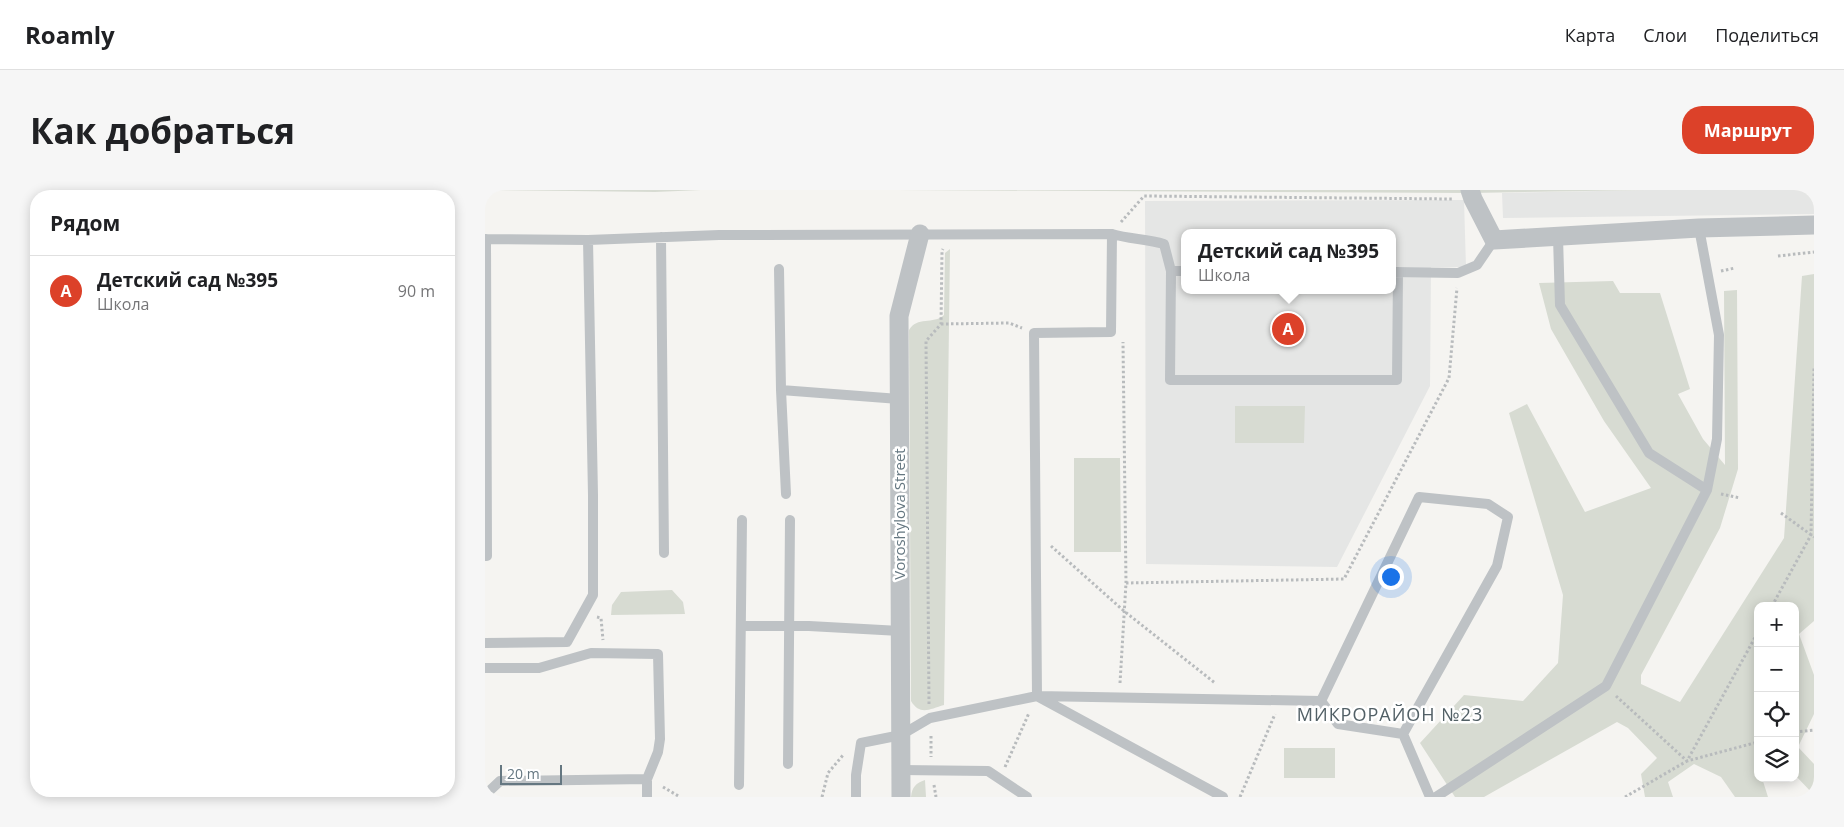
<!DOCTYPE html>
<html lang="ru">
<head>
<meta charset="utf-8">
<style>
	body { margin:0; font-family:"Open Sans",sans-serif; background:#f6f6f6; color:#202124 }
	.controls { position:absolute; right:15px; bottom:15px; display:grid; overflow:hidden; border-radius:10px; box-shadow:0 2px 12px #0003 }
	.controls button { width:45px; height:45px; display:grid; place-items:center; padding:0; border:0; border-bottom:1px solid #e0e0e0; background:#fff; color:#202124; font:25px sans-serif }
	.scale { position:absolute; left:15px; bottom:12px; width:62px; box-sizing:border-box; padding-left:5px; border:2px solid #657781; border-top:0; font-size:14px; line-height:18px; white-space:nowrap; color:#657781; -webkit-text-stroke:4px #fff; paint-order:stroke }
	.you { position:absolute; left:905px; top:386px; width:18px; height:18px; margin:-12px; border:4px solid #fff; border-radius:50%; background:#1a73e8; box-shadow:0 0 0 8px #1a73e833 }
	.badge { display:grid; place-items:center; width:32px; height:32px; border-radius:50%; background:#dc4129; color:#fff; font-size:16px; font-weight:700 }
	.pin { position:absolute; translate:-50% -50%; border:2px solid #fff; box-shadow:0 1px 5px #0006 }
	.popup { position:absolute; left:696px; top:39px; width:215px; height:65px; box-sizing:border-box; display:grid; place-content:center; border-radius:10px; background:#fff; filter:drop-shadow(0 1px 4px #0005); font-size:16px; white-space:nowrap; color:#757577 }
	.popup b { font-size:19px; color:#202124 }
	.popup::after { content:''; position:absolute; left:50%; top:100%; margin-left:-10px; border:10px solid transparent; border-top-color:#fff }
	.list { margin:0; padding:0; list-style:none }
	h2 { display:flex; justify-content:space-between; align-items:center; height:65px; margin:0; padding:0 20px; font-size:21px }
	h2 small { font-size:16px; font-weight:400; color:#757577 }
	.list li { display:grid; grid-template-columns:32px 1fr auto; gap:15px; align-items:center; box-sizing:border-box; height:70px; padding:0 20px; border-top:1px solid #e0e0e0 }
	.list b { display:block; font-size:19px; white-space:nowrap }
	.list p { margin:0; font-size:16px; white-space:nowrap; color:#757577 }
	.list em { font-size:16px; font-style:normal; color:#757577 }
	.icon { flex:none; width:28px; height:28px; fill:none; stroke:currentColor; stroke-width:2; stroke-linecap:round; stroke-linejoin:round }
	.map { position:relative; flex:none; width:1329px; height:607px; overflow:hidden; border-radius:20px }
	header { display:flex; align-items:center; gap:30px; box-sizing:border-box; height:70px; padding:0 25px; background:#fff; border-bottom:1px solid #e0e0e0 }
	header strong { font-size:24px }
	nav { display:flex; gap:28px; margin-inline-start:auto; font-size:18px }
	.intro { display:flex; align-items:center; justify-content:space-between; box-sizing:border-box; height:120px; padding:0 30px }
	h1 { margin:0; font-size:35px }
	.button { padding:12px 22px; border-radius:20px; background:#dc4129; color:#fff; font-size:18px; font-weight:700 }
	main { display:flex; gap:30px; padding:0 30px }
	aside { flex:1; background:#fff; border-radius:20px; box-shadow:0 2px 12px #0003 }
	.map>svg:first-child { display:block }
	.built { fill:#e5e6e5; fill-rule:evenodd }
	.green { fill:#d7dbd2 }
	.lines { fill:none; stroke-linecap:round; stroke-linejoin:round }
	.path { stroke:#b8bbbd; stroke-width:3; stroke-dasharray:2.5 2.5; stroke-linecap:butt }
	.lane { stroke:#bec2c5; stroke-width:10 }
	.street { stroke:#bec2c5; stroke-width:19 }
	.labels { text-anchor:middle; stroke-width:5; stroke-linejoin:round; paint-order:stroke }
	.street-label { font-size:15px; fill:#657781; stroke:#fff }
	.quarter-label { font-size:18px; letter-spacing:1px; fill:#526066; stroke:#fff }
</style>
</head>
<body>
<header>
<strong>Roamly</strong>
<nav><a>Карта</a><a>Слои</a><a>Поделиться</a></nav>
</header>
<div class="intro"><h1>Как добраться</h1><a class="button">Маршрут</a></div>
<main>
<aside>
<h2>Рядом<small></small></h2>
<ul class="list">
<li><span class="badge">A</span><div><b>Детский сад №395</b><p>Школа</p></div><em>90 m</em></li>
</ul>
</aside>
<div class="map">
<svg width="1329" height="607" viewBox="0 0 1329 607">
	<rect width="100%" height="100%" fill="#f5f4f1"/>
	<path class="built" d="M 1162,0 L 1329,0 L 1329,24 L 1018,28 L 1017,3 Z
		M 979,10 L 981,77 L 946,77 L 945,196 L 852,377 L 661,374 L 660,11 ZM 699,43 L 907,43 L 907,100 L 699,100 Z"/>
	<path class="green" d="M 0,0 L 216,0 L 170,2 Z
		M 412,0 L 1162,0 L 986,3 Z
		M 465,59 L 459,515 C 445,519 435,526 426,511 L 424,140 C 432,126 448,135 459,125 L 460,63 Z
		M 1329,84 L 1329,431 L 1314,444 L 1329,485 L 1329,524 L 1313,557 L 1329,574 L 1329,605 L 1310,585 L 1310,416 L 1273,416 L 1273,588 L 1277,588 L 1283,607 L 1250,607 L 1236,587 L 1209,574 L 1183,592 L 1188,607 L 1160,607 L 1156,584 L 1172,568 L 1143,538 L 1132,532 L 999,607 L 970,607 L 935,553 L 979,505 L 1038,511 L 1073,473 L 1078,405 L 1024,223 L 1042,214 L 1100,322 L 1166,298 L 1119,231 L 1066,139 L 1054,93 L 1128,91 L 1135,103 L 1175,103 L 1205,199 L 1193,204 L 1218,249 L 1240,275 L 1239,101 L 1252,100 L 1253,279 L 1235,338 L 1156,485 L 1156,494 L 1195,512 L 1299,348 L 1317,86 Z
		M 750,216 L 820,216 L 819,253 L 750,253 Z
		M 589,268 L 635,268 L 636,362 L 589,362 Z
		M 187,400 L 198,412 L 200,424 L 126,425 L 127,415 L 136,402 Z
		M 799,558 L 850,558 L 850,588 L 799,588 Z
		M 440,590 L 441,607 L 426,607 C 427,597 431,593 440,590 Z"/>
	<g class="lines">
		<path class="path" d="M 636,32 L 659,6 L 967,9
			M 1293,66 L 1329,62
			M 1236,81 L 1250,78
			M 456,134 L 524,133 L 537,138
			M 1236,304 L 1255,308
			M 1296,323 L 1329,347
			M 566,356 L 639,421 L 730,493
			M 641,393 L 859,389 L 964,188 L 972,98
			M 1287,416 L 1326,345 L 1329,178
			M 112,427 L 116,428 L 118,450
			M 635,493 L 641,393 L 638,152
			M 1131,506 L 1202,571 L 1273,552
			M 444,514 L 441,151 L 456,134 L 457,61 L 458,59
			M 1310,542 L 1329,540
			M 446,546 L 446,567
			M 520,577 L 544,523
			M 449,595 L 451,607
			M 178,597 L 195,607
			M 337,607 L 343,583 L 359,564
			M 755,607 L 790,524
			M 1140,607 L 1202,571 L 1273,442"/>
		<path class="lane" d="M 627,44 C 644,49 662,49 679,54 L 686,81 L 699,81
			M 176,47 L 179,363
			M 1073,47 L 1075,115 L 1164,263 L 1222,300
			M 0,49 L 103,50 L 234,45 L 627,44 L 626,142 L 549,143 L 552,506 L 738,607
			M 294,79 L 296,200 L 301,304
			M 686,81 L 685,190 L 912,190 L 913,82
			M 908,82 L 973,83 L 992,75 L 1009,50
			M 296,200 L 414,209
			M 0,366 L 2,366 L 1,49
			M 256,436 L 324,436 L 415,441
			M 0,453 L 82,452 L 108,405 L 108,305 L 103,50
			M 0,478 L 54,478 L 106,463 L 173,464 L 175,549 L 173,562 L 162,589
			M 836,511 L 934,307 L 1003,314 L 1023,327 L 1012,376 L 918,544
			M 303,574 L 305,330
			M 416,580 L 503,581 L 542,607
			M 254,595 L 257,330
			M 0,605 L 15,591 L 162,589 L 162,607
			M 371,607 L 371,585 L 376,553 L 416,545 L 445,528 L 552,506 L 836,511 L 853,534 L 918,544 L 945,607
			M 951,607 L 1121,496 L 1222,300 L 1232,249 L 1234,145 L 1214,38"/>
		<path class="street" d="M 985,0 L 988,9 L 1009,50 L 1214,38 L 1329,35
			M 416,607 L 414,126 L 435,44"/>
	</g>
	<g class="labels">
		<g class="street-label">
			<text transform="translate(415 324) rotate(-90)" y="5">Voroshylova Street</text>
		</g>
		<g class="quarter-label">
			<text x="905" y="531">МИКРОРАЙОН №23</text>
		</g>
	</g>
</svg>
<div class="controls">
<button>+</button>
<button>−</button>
<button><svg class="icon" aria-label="locate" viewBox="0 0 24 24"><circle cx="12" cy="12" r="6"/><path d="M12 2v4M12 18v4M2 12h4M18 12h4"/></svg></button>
<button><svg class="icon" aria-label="layers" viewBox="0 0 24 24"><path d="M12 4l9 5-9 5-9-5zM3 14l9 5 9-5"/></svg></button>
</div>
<div class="scale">20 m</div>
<div class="you"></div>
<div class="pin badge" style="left:803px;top:139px">A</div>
<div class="popup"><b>Детский сад №395</b>Школа</div>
</div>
</main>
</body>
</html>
